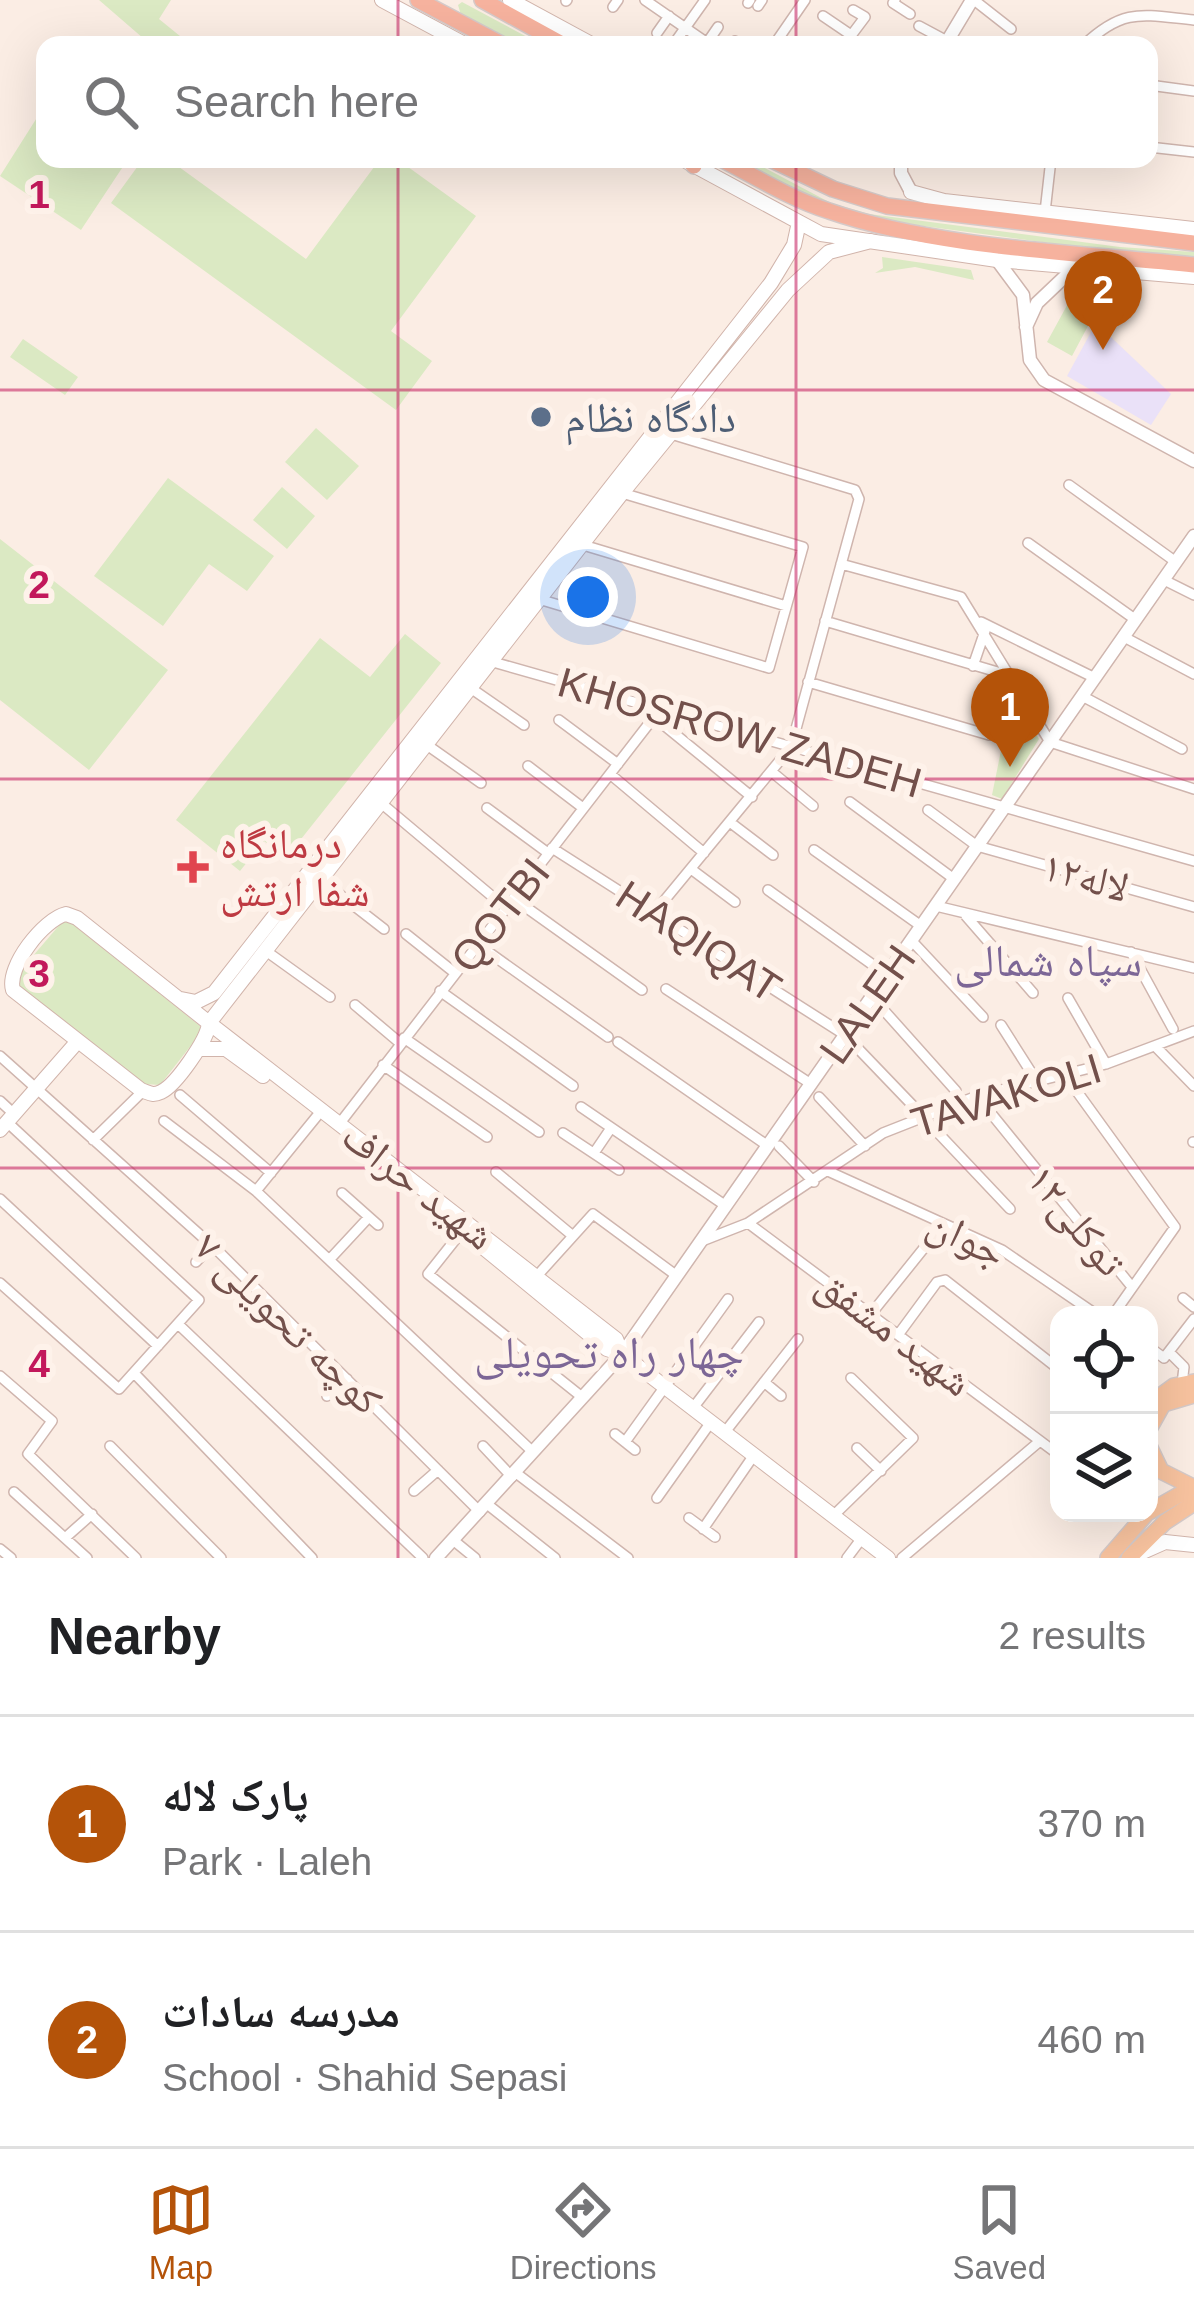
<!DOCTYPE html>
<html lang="en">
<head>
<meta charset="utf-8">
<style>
	body { margin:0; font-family:Arial,"Noto Naskh Arabic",sans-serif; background:#f6f6f6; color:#202124 }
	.controls { position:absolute; right:36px; bottom:36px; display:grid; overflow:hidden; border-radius:24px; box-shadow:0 12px 48px #0002 }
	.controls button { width:108px; height:108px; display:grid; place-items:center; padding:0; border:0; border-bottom:3px solid #e0e0e0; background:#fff; color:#202124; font:60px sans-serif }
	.you { position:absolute; left:588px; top:597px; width:42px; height:42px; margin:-30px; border:9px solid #fff; border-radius:50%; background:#1a73e8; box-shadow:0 0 0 18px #1a73e833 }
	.badge { display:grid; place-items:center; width:78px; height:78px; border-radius:50%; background:#b45309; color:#fff; font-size:39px; font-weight:700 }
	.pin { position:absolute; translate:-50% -99px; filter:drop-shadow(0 3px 6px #0008) }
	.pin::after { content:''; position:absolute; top:63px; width:42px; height:36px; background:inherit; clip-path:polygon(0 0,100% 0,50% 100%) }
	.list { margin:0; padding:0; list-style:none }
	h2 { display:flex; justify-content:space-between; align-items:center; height:156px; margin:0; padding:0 48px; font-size:51px }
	h2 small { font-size:39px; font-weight:400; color:#757577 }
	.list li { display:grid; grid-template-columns:78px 1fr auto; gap:36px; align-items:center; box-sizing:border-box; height:216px; padding:0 48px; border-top:3px solid #e0e0e0 }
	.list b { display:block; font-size:45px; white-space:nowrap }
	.list p { margin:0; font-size:39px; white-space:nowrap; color:#757577 }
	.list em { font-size:39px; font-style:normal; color:#757577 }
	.icon { flex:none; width:66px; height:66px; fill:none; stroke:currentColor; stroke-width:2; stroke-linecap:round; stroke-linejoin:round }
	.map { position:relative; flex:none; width:1194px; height:1558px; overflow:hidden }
	.search { position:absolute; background:#fff; box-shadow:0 12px 48px #0002; left:36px; right:36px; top:36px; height:132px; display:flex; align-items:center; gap:30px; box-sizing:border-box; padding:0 42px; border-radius:24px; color:#757577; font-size:45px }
	.sheet { height:588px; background:#fff }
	nav { display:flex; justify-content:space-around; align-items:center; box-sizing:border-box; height:168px; border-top:3px solid #e0e0e0; background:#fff; font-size:33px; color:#757577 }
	nav a { display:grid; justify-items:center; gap:6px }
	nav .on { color:#b45309 }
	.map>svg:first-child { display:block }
	.education { fill:#eae1f8 }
	.green { fill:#dbe9c3 }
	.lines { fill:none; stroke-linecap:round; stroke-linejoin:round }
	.minor-casing { stroke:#cfb5ae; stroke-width:12 }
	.tertiary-casing { stroke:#cfb5ae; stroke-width:15 }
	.secondary-casing { stroke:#d1b4ab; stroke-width:16 }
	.primary-casing { stroke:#d5cac9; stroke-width:18 }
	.trunk-casing { stroke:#d5cac9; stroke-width:18 }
	.minor { stroke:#fff; stroke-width:9 }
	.tertiary { stroke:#fff; stroke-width:12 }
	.secondary { stroke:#fff; stroke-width:14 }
	.primary { stroke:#f8c39f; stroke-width:15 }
	.trunk { stroke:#f6b29e; stroke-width:15 }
	.grid { fill:none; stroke:#c2185b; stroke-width:3; stroke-opacity:0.55 }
	.service-dot { fill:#5c6f8a; stroke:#fef2ea; stroke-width:4.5 }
	.health-dot { fill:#e0444e; stroke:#fef2ea; stroke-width:4.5 }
	.labels { text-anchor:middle; stroke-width:12; stroke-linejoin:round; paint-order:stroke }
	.service-label { font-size:42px; fill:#4e5e75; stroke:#fef2ea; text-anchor:start }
	.street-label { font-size:42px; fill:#73504b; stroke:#fef2ea }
	.health-label { font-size:42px; fill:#be3a42; stroke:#fef2ea; text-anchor:start }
	.neighbourhood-label { font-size:45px; fill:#7c6696; stroke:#fef2ea }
	.grid-label { font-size:39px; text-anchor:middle; font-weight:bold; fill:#c2185b; stroke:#fef2ea; stroke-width:12; stroke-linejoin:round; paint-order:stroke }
</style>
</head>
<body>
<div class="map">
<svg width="1194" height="1558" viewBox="0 0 1194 1558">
	<rect width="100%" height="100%" fill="#fbede4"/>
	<path class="education" d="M 1096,323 L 1171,394 L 1151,425 L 1067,376 Z"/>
	<path class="green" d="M 99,0 L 171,0 L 159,19 L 191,45 L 151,45 Z
		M 462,2 L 542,45 L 519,45 L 461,15 L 458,5 Z
		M 45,105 L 45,159 L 128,159 L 81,230 L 0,176 Z
		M 143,159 L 168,159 L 306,259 L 380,159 L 397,159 L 476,216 L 391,331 L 432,361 L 396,410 L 111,203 Z
		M 734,159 L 748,159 L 831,203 L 869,214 L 1120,247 L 1194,252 L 1194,258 L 1093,249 L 871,219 L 822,205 Z
		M 882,257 L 971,270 L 974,280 L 915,267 L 875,273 L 883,268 Z
		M 1071,298 L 1096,311 L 1072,356 L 1047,342 Z
		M 23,339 L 78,377 L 65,395 L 10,357 Z
		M 316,428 L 359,466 L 327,500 L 285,462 Z
		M 168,478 L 274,556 L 247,591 L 209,564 L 163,626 L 94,576 Z
		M 282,487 L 315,516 L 287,549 L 253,520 Z
		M 0,539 L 168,670 L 89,770 L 0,700 Z
		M 405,634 L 441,663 L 286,858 L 264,841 L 240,871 L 176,820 L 320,638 L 370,677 Z
		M 1012,696 L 1039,739 L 1002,799 L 992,795 Z
		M 62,922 L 70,922 L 200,1026 L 200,1034 L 160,1085 L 145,1084 L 20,986 L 20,971 Z"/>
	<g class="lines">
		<defs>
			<path id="minor" d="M 645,0 L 710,45
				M 895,0 L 893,3 L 910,14
				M 974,0 L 1011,29
				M 566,1 L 567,0
				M 748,3 L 750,0
				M 758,6 L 762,0
				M 613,7 L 618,0
				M 823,16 L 851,35
				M 919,26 L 947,41
				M 657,33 L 669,16
				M 707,43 L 718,27
				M 673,45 L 705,0
				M 733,45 L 735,41
				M 774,45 L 805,0
				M 844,45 L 865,17 L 853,10
				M 1084,45 C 1124,7 1143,15 1194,20
				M 1149,85 L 1194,91
				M 1149,147 L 1194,152
				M 1045,212 L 1051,159
				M 1069,485 L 1176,562
				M 1028,543 L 1136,620
				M 583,545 L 786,606
				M 841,564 L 961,597 L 1050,742 L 1194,789
				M 1164,580 L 1194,595
				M 542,600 L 769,668 L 803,547 L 622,493
				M 825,621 L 1011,676
				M 981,622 L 1095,678
				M 1124,637 L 1194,674
				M 493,662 L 1194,861
				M 973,666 L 985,631
				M 808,682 L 989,735 L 998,731 L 1011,676
				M 472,689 L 524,725
				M 1082,696 L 1182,749
				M 654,717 L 752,797
				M 559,720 L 618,764
				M 427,745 L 481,783
				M 528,766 L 583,808
				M 772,772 L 813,806
				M 610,774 L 704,853
				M 850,802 L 954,879
				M 381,803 L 506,908
				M 487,808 L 548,853
				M 928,810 L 977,846 L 1194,907
				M 731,823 L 773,855
				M 552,848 L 845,1035 L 917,1110
				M 814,850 L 921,926
				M 691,869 L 735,902
				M 321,880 L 384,929
				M 768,890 L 887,975
				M 513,898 L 642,990
				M 936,906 L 1194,968
				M 654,913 L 791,747 L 859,499 L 855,490 L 671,434
				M 966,916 L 1033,993
				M 406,934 L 455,973
				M 911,940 L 983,1017
				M 477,944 L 608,1037
				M 266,951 L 330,997
				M 1131,952 L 1173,1029
				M 666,989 L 811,1084
				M 440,991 L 573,1086
				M 872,997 L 956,1091
				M 1068,998 L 1106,1064
				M 355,1005 L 400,1043
				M 1001,1025 L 1036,1080
				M 404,1038 L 539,1132
				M 618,1042 L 768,1146
				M 1156,1047 L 1194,1086
				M 0,1056 L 218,1251 L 480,1512
				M 383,1065 L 487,1137
				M 1065,1075 L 1175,1227 L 1113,1315
				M 180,1095 L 271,1173
				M 977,1096 L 1132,1287
				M 819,1097 L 865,1146
				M 0,1101 L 14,1114
				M 581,1107 L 726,1206
				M 923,1117 L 1010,1209
				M 164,1121 L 256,1191 L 533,1452
				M 340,1123 L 661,708
				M 563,1133 L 619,1170
				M 93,1140 L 143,1091
				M 1193,1142 L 1194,1142
				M 779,1146 L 814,1182
				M 594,1153 L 611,1128
				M 496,1172 L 573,1236
				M 830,1172 L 1002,1250 L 1097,1315
				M 256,1191 L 317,1116
				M 342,1193 L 378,1225
				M 0,1199 L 158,1346
				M 748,1223 L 1059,1455
				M 463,1230 L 428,1274 L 582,1397
				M 702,1241 L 748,1223 L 883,1133 L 977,1096 L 1106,1064 L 1194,1031
				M 330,1259 L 369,1217
				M 196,1262 L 212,1245
				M 536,1277 L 593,1214 L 677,1276
				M 0,1283 L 119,1389 L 199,1300 L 7,1122
				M 1183,1298 L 1194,1307
				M 871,1314 L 928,1243
				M 178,1324 L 423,1558
				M 898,1335 L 937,1282 L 945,1280 L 1056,1367
				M 1149,1347 L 1164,1358 L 1194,1319
				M 1169,1352 L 1184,1367 L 1182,1384
				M 134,1373 L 312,1558
				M 0,1376 L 52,1421 L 28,1454 L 136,1558
				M 764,1382 L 781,1396
				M 327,1396 L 347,1379
				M 693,1408 L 759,1322
				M 725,1432 L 798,1339
				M 615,1434 L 635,1450
				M 625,1442 L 728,1299
				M 110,1446 L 221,1558
				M 483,1446 L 512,1477
				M 857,1448 L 881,1471
				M 516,1473 L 628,1558
				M 414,1491 L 438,1470
				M 14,1492 L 87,1558
				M 657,1498 L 711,1422
				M 487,1504 L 555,1558
				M 833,1516 L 913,1438 L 851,1378
				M 689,1518 L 715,1537
				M 703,1529 L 754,1455
				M 65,1538 L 92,1514
				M 453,1540 L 475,1558
				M 0,1549 L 11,1558
				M 847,1558 L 862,1538
				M 902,1558 L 1040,1441"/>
			<path id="tertiary" d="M 945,45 L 972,0
				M 818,159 L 831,159
				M 901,159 L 901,173 L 911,192
				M 997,260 L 1023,295 L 1030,360 L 1044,380 L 1194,461
				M 1026,327 L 1037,303 L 1075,267
				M 436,1558 L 622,1354 L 1194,536"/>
			<path id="secondary" d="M 382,0 L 466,45
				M 510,0 L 593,45
				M 686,161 L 821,234 L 997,260 L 1194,277
				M 911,192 L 944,201 L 1194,229
				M 871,241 L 829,252 L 788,290 L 622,493 L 209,1023 L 616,1339 L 622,1354 L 888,1558
				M 66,914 L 77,918 L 209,1023 C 208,1039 176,1085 161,1092 C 152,1096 150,1093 141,1090 L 13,990 C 6,967 44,919 66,914 Z
				M 181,999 L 196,1002 L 214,993 L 771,283 L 794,245 L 799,222
				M 199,1049 L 226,1049 L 263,1076
				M 0,1130 L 78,1041
				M 484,1248 L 607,1349 L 622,1354
				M 1136,1555 L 1165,1542 L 1194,1545"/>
			<path id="primary" d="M 1159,1397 L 1174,1386 L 1194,1382
				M 1149,1429 L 1163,1404 L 1194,1395
				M 1149,1446 L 1161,1471 L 1193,1487
				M 1149,1512 L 1191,1488
				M 1108,1558 L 1147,1513
				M 1129,1558 L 1165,1522 L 1194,1503"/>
			<path id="trunk" d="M 418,0 L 503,45
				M 482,0 L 564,45
				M 687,159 L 694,166
				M 721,159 C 756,177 791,199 829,211 C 935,248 1081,253 1194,265
				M 770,159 L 833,189 L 887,206 L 1194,243"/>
		</defs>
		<use href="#minor" class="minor-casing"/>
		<use href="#tertiary" class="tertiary-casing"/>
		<use href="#secondary" class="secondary-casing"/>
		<use href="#primary" class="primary-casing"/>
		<use href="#trunk" class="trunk-casing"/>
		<use href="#minor" class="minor"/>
		<use href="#tertiary" class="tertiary"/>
		<use href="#secondary" class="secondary"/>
		<use href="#primary" class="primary"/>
		<use href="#trunk" class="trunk"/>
	</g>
	<path class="grid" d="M 398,0 L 398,45M 796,0 L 796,45M 398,159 L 398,1558M 796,159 L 796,1558M 0,390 L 1194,390M 0,779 L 1194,779M 0,1168 L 1194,1168"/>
	<circle class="service-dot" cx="541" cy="417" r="12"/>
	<path class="health-dot" d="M187 849h12v12h12v12h-12v12h-12v-12h-12v-12h12z"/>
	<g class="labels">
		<g class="service-label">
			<text x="565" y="432">دادگاه نظام</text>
		</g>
		<g class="street-label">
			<text transform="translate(740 732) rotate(16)" y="15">KHOSROW ZADEH</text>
			<text transform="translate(1086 876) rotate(16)" y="15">لاله۱۲</text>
			<text transform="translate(500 915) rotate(-52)" y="15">QOTBI</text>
			<text transform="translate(699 941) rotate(33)" y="15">HAQIQAT</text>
			<text transform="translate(867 1004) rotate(-55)" y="15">LALEH</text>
			<text transform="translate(1006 1095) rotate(-17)" y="15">TAVAKOLI</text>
			<text transform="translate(419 1185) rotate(38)" y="15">شهید حراف</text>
			<text transform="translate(1077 1220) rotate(51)" y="15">توکلی۱۲</text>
			<text transform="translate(967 1237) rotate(26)" y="15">جوان</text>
			<text transform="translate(289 1323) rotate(44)" y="15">کوچه تحویلی ۷</text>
			<text transform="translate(895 1332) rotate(37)" y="15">شهید مشفق</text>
		</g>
		<g class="health-label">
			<text x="220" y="858">درمانگاه<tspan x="220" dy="48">شفا ارتش</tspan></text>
		</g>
		<g class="neighbourhood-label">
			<text x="1048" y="976">سپاه شمالی</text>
			<text x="609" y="1368">چهار راه تحویلی</text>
		</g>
	</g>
	<g class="grid-label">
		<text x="39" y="208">1</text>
		<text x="39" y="598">2</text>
		<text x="39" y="987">3</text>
		<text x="39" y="1377">4</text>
	</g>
</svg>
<div class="controls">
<button><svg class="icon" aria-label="locate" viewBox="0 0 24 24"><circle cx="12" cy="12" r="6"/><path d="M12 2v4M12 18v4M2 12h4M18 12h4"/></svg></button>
<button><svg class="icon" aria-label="layers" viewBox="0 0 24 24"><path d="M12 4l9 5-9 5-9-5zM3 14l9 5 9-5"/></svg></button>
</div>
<div class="you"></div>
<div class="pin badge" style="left:1010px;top:767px">1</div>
<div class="pin badge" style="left:1103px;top:350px">2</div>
<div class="search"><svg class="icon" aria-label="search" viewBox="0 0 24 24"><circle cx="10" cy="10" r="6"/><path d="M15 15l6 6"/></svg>Search here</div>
</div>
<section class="sheet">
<h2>Nearby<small>2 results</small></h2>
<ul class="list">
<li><span class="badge">1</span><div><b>پارک لاله</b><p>Park · Laleh</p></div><em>370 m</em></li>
<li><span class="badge">2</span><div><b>مدرسه سادات</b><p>School · Shahid Sepasi</p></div><em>460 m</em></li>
</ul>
</section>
<nav>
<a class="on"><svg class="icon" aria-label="map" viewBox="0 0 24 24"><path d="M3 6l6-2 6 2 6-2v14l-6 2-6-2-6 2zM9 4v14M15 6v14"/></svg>Map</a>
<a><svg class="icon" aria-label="directions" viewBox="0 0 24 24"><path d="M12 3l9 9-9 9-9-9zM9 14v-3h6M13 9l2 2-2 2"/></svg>Directions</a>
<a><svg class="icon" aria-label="saved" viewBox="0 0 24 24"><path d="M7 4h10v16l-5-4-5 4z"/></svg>Saved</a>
</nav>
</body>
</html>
